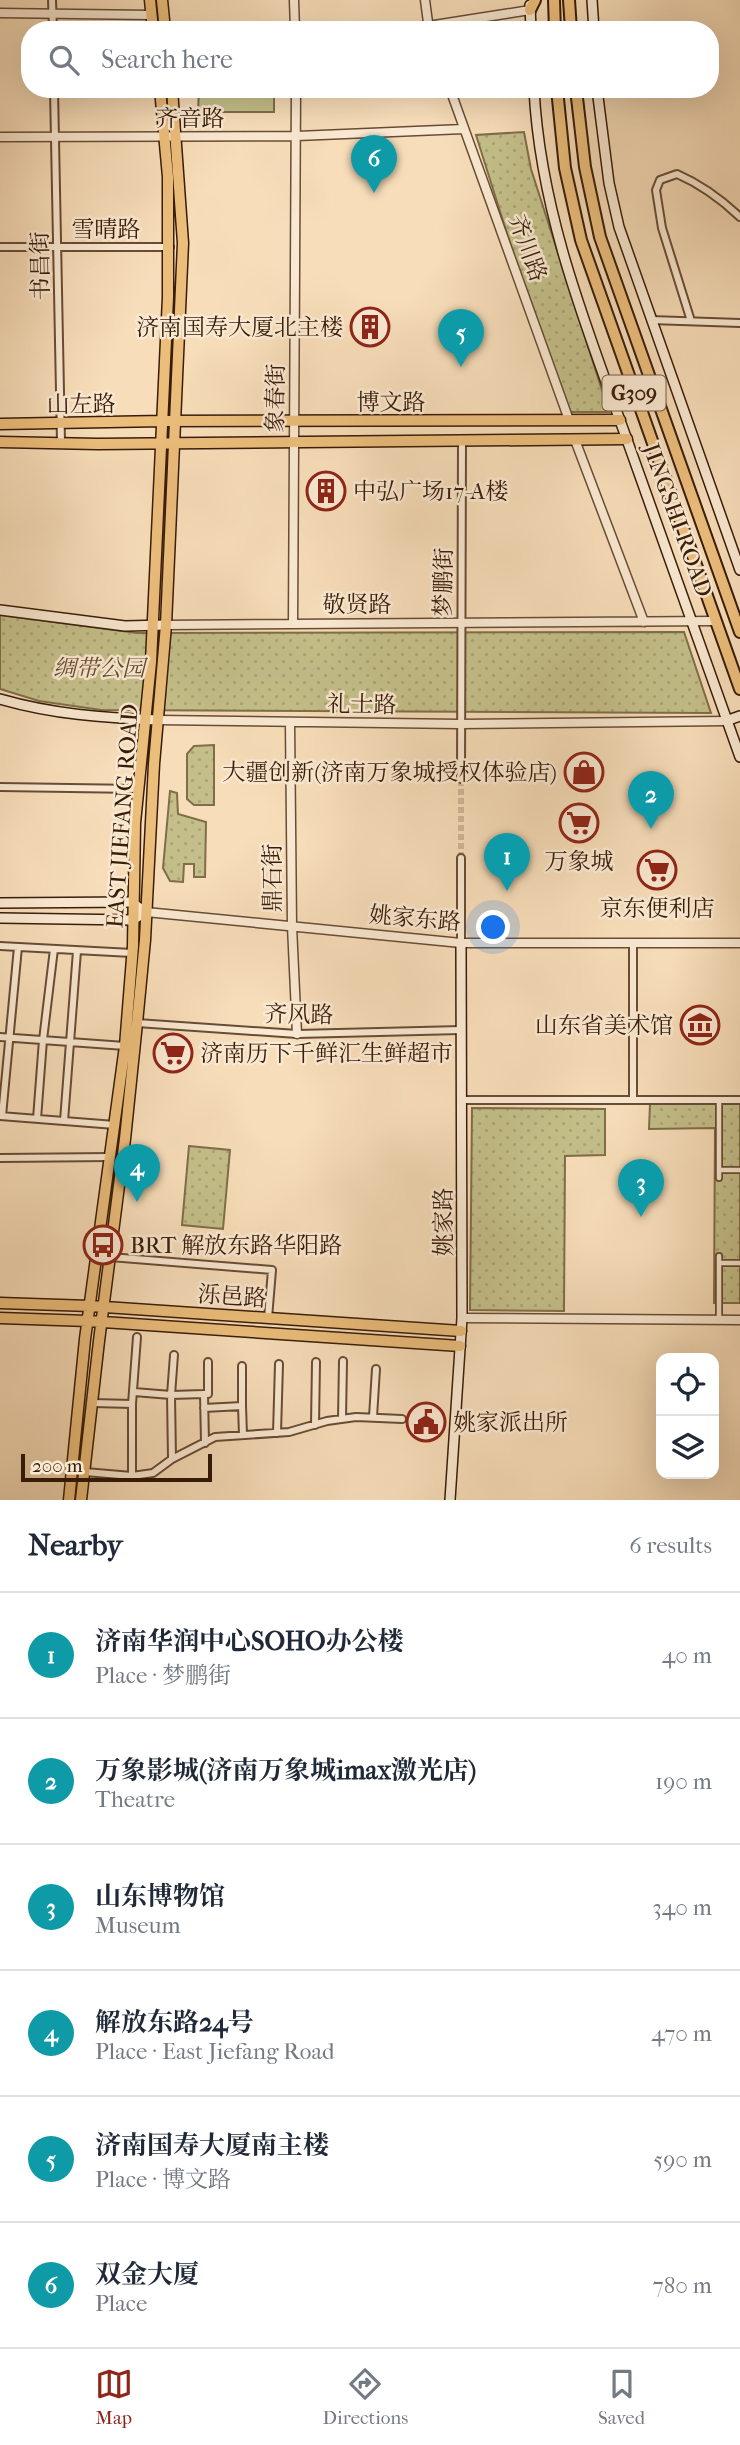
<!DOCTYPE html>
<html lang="en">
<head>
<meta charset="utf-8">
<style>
	body { margin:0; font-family:"IM FELL French Canon","Noto Serif SC",serif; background:#f2f2f3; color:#1f2937 }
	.controls { position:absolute; right:21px; bottom:21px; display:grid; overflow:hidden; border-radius:14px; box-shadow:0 7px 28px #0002 }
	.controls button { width:63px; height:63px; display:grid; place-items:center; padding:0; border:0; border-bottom:2px solid #e0e1e3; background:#fff; color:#1f2937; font:35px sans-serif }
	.scale { position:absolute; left:21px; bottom:18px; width:191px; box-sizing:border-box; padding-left:7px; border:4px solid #391c08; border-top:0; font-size:19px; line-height:24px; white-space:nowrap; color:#391c08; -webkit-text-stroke:5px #fae9d2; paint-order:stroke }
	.you { position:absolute; left:494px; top:928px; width:24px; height:24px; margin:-18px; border:5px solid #fff; border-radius:50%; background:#1a73e8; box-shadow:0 0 0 10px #1a73e833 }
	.badge { display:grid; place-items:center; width:46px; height:46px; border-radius:50%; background:#8f2418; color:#fff; font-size:23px; font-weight:700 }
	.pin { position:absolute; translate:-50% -58px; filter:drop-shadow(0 2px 4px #0008) }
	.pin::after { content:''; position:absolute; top:37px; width:24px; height:21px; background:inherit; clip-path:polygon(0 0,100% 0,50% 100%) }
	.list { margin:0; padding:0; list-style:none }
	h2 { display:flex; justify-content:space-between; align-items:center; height:91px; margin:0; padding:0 28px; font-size:30px }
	h2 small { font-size:23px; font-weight:400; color:#747a83 }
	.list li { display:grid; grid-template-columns:46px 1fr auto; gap:21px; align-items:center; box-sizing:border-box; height:126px; padding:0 28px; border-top:2px solid #e0e1e3 }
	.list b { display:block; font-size:26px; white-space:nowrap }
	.list p { margin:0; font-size:23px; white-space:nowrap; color:#747a83 }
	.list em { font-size:23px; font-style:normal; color:#747a83 }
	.icon { flex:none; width:38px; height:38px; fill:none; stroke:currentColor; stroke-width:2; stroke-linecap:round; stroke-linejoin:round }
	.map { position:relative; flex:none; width:740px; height:1500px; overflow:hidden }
	.search { position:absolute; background:#fff; box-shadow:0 7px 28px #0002; left:21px; right:21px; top:21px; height:77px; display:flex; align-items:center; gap:18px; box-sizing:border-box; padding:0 24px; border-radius:28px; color:#747a83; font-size:26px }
	.sheet { height:847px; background:#fff }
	nav { display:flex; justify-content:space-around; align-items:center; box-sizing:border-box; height:98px; border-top:2px solid #e0e1e3; background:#fff; font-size:19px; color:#747a83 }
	nav a { display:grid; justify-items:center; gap:4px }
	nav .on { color:#8f2418 }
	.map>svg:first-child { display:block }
	.green { fill:url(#green-dots); stroke:#7e6e49; stroke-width:2 }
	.pitch { fill:#c4bf8a; stroke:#7e6e49; stroke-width:2 }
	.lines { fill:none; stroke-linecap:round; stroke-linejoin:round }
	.minor-tunnel { stroke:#d1b696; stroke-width:6; stroke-dasharray:6 3; stroke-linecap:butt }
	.pedestrian-casing { stroke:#684c34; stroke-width:8 }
	.minor-casing { stroke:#684c34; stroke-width:10 }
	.tertiary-casing { stroke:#684c34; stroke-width:11 }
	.secondary-casing { stroke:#391c08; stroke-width:12 }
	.primary-casing { stroke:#391c08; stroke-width:13 }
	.trunk-casing { stroke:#391c08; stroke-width:14 }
	.pedestrian { stroke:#fae9d2; stroke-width:4.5 }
	.minor { stroke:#fae9d2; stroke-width:6 }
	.tertiary { stroke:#fae9d2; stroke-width:8 }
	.secondary { stroke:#fae9d2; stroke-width:9 }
	.primary { stroke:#ecbe7c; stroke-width:10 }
	.trunk { stroke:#ecbe7c; stroke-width:10 }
	.labels { text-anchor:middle; stroke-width:5; stroke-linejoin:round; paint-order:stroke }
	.shield { fill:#fae9d2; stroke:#735a45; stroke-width:2 }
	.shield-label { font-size:21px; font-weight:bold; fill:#391c08 }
	.street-label { font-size:23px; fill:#391c08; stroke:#fae9d2 }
	.poi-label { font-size:23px; fill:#391c08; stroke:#fae9d2; text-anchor:start }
	.park-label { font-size:23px; font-style:italic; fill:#634d2f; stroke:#fae9d2 }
</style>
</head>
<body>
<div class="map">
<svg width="740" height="1500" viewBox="0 0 740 1500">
	<defs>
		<pattern id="green-dots" width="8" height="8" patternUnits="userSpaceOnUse" patternTransform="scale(1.75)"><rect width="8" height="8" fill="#c4bf8a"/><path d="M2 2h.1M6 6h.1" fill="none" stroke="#a9a476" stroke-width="1.8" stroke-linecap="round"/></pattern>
	</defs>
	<rect width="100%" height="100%" fill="#f7ddb9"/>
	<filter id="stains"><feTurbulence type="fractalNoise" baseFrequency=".00286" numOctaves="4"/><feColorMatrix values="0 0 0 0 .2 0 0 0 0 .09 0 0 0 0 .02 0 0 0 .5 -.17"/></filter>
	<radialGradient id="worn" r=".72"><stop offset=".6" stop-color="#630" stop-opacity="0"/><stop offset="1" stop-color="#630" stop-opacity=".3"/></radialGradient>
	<path class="green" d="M 524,132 L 531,169 L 609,412 L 563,412 L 476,135 Z
		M 0,615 L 137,633 L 684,632 L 711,713 L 101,710 L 39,701 L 0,689 Z
		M 214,745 L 214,805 L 194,805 L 187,799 L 187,754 L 194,746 Z
		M 170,791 L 177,793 L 178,814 L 206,822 L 205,877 L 194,877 L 194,864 L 184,864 L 183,882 L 170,881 L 163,868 Z
		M 650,1104 L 740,1104 L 740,1303 L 714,1303 L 715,1128 L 649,1129 Z
		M 472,1108 L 605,1109 L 605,1155 L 565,1156 L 564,1311 L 470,1310 Z
		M 189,1146 L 230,1150 L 223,1229 L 182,1225 Z"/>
	<path class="pitch" d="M 199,89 L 274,89 L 274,112 L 198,112 Z"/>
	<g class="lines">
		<path class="minor-tunnel" d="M 461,858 L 461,779"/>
		<defs>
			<path id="pedestrian" d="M 719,1170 L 740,1170
				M 719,1178 L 719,1100
				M 719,1256 L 719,1319
				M 719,1263 L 740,1263"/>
			<path id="minor" d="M 52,0 L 53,30
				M 54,89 L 61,442
				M 0,247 L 170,247
				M 651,320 L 740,323
				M 691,321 L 662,228 L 656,190 L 660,180 L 677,174 C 700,184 722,200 740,217
				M 461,779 L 462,441
				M 0,787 L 139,789
				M 461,858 L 461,943
				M 0,946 L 132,953
				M 137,1023 L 297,1034 L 461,1030
				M 0,1037 L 125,1046
				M 462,1100 L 740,1100
				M 633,1100 L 633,943
				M 0,1116 L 115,1125
				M 2,1116 L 18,947
				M 37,1119 L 43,1040 L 54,949
				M 64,1121 L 77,951
				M 0,1158 L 111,1157
				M 110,1257 L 272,1270 L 268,1318
				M 134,1392 L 171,1395 L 174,1355
				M 204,1394 L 208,1394 L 208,1362
				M 93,1403 L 132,1404 L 137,1337
				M 242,1406 L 243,1435
				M 204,1408 L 242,1406 L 242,1366
				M 373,1417 L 376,1369
				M 342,1419 L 343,1361
				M 315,1425 L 316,1362
				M 277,1433 L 279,1364
				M 172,1459 L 171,1395 L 204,1394 L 205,1443
				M 85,1472 L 132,1476 L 153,1473 L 172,1459 L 215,1437 L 289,1432 L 327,1421 L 356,1417 L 402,1419
				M 132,1476 L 132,1404"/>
			<path id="tertiary" d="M 294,0 L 295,30
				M 425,0 L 429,30
				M 0,13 L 150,15
				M 428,26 L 530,10
				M 450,89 L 569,420
				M 0,137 L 297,136 L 464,129
				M 575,440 L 644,622
				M 293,624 L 296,89
				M 166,625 L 715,621
				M 158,720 L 460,724 L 726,721
				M 290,722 L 292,926 L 297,1034
				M 132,902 L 146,912 L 461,943 L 740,943
				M 462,1318 L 740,1320"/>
			<path id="secondary" d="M 592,0 L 594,30
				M 530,5 L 531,30
				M 534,89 C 540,210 585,324 626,437 C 664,544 702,650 740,757
				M 597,89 L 609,183 L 619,227 L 740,570
				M 0,610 L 125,626 L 166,625
				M 0,699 C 52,714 104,718 158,720
				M 726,721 L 740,716
				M 0,903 L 132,902
				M 0,918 L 132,920 L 146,912
				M 450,1500 L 462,1318 L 461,943"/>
			<path id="primary" d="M 150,0 L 153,30
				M 162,0 L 165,30
				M 0,424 L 163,421 L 620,420
				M 0,442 L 98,444 L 627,439
				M 0,1303 L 90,1306 L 461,1331
				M 0,1318 L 88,1321 L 460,1346
				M 69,1500 L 85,1339 L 125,1046 L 133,946 L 135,823 L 151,662 L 168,297 L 168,177 L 160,89
				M 81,1500 L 99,1341 L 125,1139 L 137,1023 L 145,940 L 154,764 L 166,625 L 183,243 L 172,89"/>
			<path id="trunk" d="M 554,0 L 555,30
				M 569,0 L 571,30
				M 530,10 L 535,0
				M 557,89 L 565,168 L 581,240 L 740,689
				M 576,89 L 585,167 L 600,237 L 740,632"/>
		</defs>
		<use href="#pedestrian" class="pedestrian-casing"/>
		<use href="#minor" class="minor-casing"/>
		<use href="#tertiary" class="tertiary-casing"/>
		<use href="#secondary" class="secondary-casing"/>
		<use href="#primary" class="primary-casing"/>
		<use href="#trunk" class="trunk-casing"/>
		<use href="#pedestrian" class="pedestrian"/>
		<use href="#minor" class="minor"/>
		<use href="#tertiary" class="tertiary"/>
		<use href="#secondary" class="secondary"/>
		<use href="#primary" class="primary"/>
		<use href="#trunk" class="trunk"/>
	</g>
	<defs>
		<symbol id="building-ring" viewBox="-11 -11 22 22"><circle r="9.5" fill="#fae9d2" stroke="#8f2418" stroke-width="1.5"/><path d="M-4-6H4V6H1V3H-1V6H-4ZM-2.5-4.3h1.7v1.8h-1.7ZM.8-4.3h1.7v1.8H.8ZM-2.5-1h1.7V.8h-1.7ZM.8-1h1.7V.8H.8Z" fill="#8f2418"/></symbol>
		<symbol id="shop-ring" viewBox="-11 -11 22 22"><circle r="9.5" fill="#fae9d2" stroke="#8f2418" stroke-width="1.5"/><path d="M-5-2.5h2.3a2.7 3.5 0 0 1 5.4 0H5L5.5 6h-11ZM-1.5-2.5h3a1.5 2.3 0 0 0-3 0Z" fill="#8f2418"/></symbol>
		<symbol id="supermarket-ring" viewBox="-11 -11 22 22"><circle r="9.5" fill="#fae9d2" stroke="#8f2418" stroke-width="1.5"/><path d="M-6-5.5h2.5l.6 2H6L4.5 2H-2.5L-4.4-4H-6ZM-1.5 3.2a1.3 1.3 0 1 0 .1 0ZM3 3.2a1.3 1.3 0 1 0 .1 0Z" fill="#8f2418"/></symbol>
		<symbol id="museum-ring" viewBox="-11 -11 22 22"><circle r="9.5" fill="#fae9d2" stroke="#8f2418" stroke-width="1.5"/><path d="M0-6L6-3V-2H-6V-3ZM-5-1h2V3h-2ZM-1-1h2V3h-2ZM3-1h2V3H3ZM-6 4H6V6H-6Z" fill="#8f2418"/></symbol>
		<symbol id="bus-ring" viewBox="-11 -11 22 22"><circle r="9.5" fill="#fae9d2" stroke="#8f2418" stroke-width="1.5"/><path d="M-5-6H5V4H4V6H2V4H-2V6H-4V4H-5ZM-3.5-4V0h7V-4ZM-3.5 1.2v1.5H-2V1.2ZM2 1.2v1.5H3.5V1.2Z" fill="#8f2418"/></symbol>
		<symbol id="civic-ring" viewBox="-11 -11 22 22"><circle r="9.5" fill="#fae9d2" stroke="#8f2418" stroke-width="1.5"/><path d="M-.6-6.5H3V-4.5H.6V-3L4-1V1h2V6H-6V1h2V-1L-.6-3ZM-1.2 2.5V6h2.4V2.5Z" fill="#8f2418"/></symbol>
	</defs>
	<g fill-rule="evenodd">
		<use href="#building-ring" x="348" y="305" width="44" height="44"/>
		<use href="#building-ring" x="304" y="469" width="44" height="44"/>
		<use href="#shop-ring" x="562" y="750" width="44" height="44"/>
		<use href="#supermarket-ring" x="557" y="801" width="44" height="44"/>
		<use href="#supermarket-ring" x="635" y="848" width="44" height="44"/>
		<use href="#museum-ring" x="678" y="1003" width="44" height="44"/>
		<use href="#supermarket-ring" x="151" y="1031" width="44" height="44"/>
		<use href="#bus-ring" x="81" y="1223" width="44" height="44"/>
		<use href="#civic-ring" x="404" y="1400" width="44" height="44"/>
	</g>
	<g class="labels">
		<rect class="shield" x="602.5" y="375.5" width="63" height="35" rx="5"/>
		<g class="shield-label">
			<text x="634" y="400">G309</text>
		</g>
		<g class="street-label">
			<text x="190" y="126">齐音路</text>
			<text x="106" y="237">雪晴路</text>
			<text transform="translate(528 248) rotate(70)" y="8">齐川路</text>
			<text transform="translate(40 266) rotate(-91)" y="8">书昌街</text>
			<text transform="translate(275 398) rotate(-89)" y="8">象春街</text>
			<text x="391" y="410">博文路</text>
			<text transform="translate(81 404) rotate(-1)" y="8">山左路</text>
			<text transform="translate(678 520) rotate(70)" y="8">JINGSHI ROAD</text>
			<text transform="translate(443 582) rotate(-89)" y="8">梦鹏街</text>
			<text x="357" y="612">敬贤路</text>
			<text transform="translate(362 704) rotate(1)" y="8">礼士路</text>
			<text transform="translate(122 816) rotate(-86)" y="8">EAST JIEFANG ROAD</text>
			<text transform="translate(272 878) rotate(-90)" y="8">鼎石街</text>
			<text transform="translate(415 918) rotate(5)" y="8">姚家东路</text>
			<text transform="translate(299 1014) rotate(1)" y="8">齐风路</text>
			<text transform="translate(443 1222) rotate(-90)" y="8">姚家路</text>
			<text transform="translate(232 1296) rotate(4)" y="8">泺邑路</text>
		</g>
		<g class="poi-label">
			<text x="343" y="335" text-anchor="end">济南国寿大厦北主楼</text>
			<text x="353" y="499">中弘广场17-A楼</text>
			<text x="557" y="780" text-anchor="end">大疆创新(济南万象城授权体验店)</text>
			<text x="579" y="869" text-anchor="middle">万象城</text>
			<text x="657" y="916" text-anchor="middle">京东便利店</text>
			<text x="673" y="1033" text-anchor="end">山东省美术馆</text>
			<text x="200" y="1061">济南历下千鲜汇生鲜超市</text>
			<text x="130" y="1253">BRT 解放东路华阳路</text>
			<text x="453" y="1430">姚家派出所</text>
		</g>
		<g class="park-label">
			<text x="99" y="676">绸带公园</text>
		</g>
	</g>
	<rect width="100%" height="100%" filter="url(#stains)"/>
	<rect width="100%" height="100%" fill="url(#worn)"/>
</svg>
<div class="controls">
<button><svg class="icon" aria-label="locate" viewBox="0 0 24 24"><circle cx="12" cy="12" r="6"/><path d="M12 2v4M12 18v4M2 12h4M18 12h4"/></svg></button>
<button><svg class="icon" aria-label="layers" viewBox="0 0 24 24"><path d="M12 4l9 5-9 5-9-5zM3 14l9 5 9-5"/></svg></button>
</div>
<div class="scale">200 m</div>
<div class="you"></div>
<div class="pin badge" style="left:507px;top:891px;background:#0f9aa8">1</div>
<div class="pin badge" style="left:651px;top:829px;background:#0f9aa8">2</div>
<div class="pin badge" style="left:641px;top:1217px;background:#0f9aa8">3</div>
<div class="pin badge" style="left:137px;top:1202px;background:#0f9aa8">4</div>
<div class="pin badge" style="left:461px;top:367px;background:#0f9aa8">5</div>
<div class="pin badge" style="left:374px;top:193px;background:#0f9aa8">6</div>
<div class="search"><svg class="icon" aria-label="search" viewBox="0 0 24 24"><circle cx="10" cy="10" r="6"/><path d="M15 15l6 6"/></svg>Search here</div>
</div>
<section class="sheet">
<h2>Nearby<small>6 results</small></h2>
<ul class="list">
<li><span class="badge" style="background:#0f9aa8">1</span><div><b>济南华润中心SOHO办公楼</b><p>Place · 梦鹏街</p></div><em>40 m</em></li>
<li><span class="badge" style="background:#0f9aa8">2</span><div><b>万象影城(济南万象城imax激光店)</b><p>Theatre</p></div><em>190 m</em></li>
<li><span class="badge" style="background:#0f9aa8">3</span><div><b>山东博物馆</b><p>Museum</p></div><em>340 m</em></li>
<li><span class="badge" style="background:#0f9aa8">4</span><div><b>解放东路24号</b><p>Place · East Jiefang Road</p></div><em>470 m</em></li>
<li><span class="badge" style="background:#0f9aa8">5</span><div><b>济南国寿大厦南主楼</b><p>Place · 博文路</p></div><em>590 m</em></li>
<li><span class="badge" style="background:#0f9aa8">6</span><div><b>双金大厦</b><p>Place</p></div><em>780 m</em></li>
</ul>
</section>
<nav>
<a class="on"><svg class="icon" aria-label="map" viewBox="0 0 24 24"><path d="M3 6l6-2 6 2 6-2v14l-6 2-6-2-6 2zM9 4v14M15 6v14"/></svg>Map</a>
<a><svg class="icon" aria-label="directions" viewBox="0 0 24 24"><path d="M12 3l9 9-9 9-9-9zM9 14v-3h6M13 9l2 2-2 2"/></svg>Directions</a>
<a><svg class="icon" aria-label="saved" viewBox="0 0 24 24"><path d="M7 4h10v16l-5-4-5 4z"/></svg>Saved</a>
</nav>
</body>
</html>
